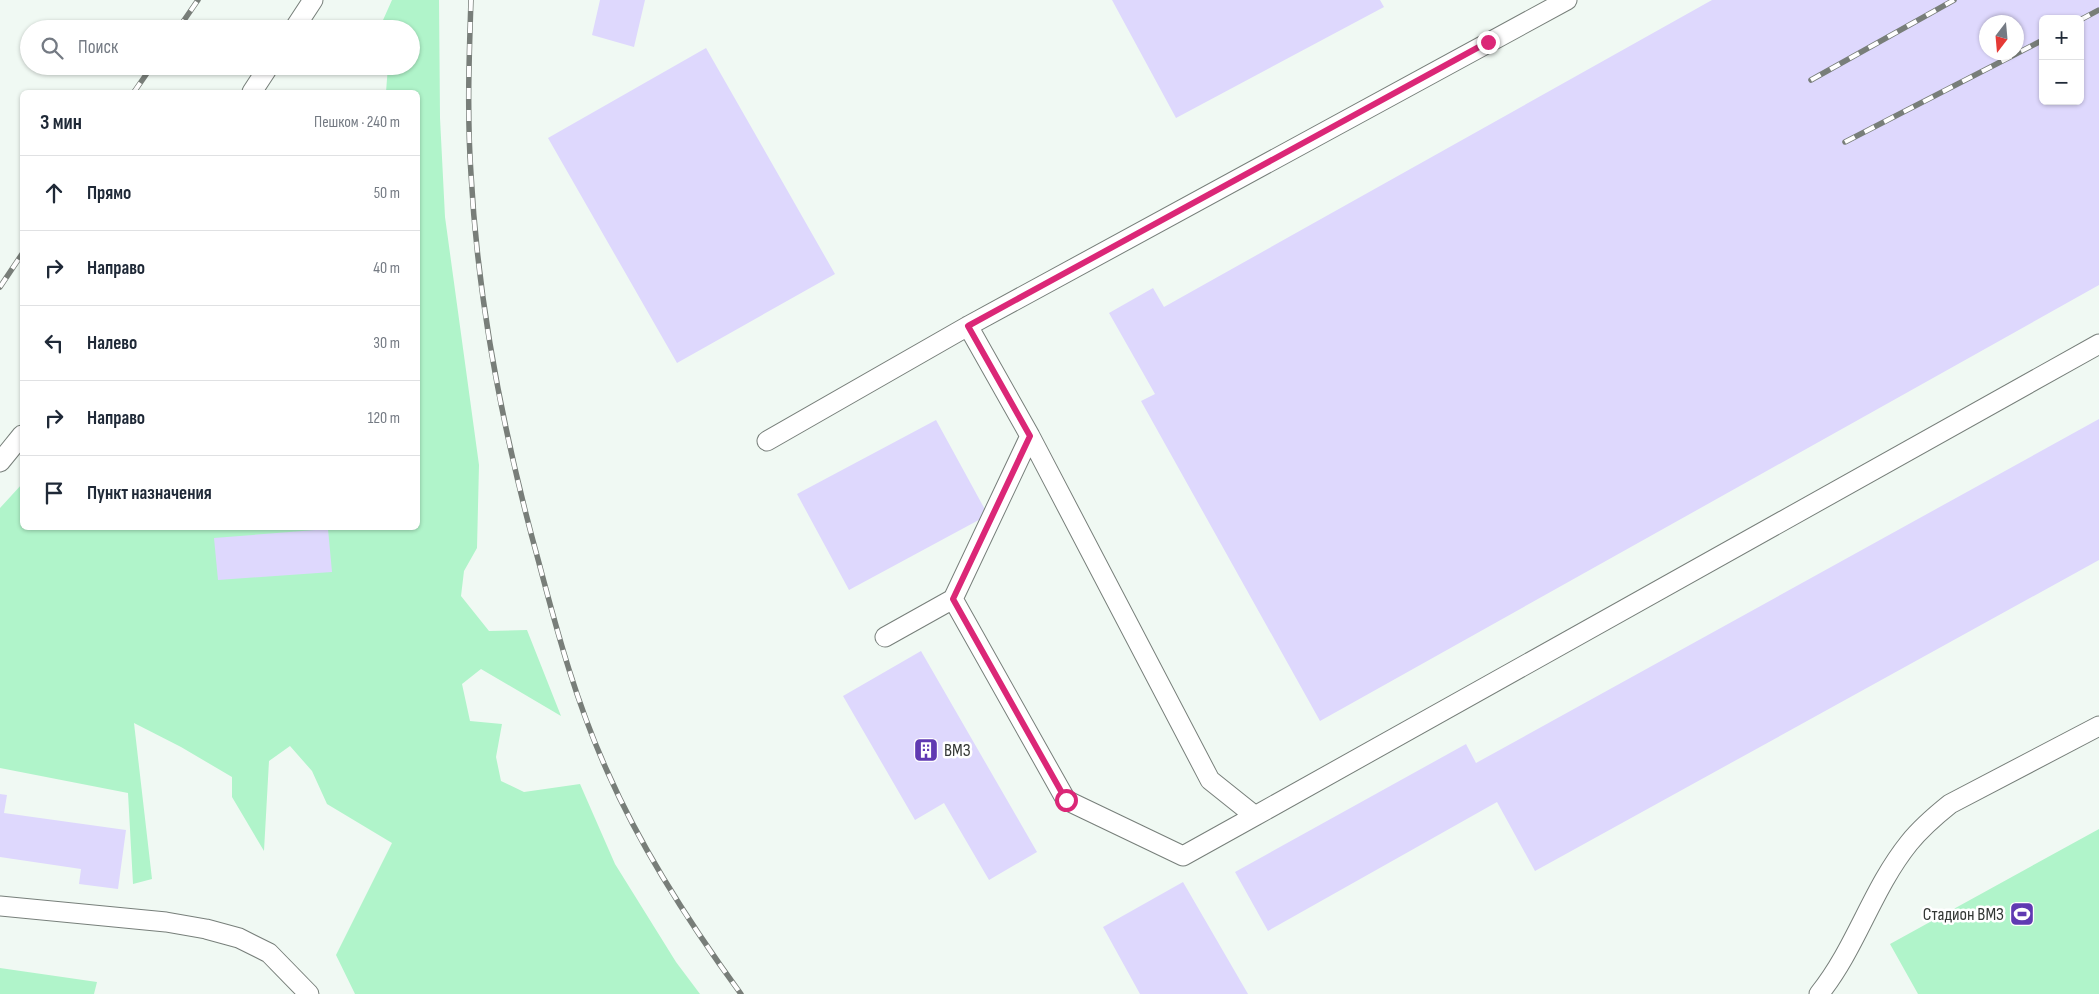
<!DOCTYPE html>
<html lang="ru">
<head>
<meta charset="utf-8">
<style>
	body { margin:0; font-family:"Sofia Sans Condensed",sans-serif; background:#f2f2f3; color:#1f2937 }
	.controls { position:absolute; right:15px; top:15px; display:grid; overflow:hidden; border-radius:8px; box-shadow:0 1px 4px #0004 }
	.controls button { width:45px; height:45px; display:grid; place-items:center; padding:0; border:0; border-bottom:1px solid #e0e1e3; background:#fff; color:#1f2937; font:25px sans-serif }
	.compass { position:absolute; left:1979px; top:15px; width:45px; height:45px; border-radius:50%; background:#fff; box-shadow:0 1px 4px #0004; rotate:196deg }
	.stop { position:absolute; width:15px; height:15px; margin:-11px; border:4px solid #db2777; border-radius:50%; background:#fff }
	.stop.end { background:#db2777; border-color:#fff; box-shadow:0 1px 5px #0008 }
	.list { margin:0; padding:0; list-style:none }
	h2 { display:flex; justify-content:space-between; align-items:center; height:65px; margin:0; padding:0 20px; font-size:21px }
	h2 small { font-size:16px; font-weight:400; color:#747a83 }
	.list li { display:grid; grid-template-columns:32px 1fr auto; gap:15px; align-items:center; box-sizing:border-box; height:75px; padding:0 20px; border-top:1px solid #e0e1e3 }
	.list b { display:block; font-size:19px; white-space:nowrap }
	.list em { font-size:16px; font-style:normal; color:#747a83 }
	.icon { flex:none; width:28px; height:28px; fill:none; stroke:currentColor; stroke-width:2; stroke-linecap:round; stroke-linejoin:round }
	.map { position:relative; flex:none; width:2099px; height:994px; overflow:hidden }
	.search { position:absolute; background:#fff; box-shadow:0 1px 4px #0004; left:20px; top:20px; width:400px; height:55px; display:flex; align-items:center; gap:12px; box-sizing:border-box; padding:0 18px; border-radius:28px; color:#747a83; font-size:19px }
	.panel { position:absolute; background:#fff; box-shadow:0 1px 4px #0004; left:20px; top:90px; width:400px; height:440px; border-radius:8px }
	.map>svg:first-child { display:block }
	.green { fill:#b0f4ca }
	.building { fill:#ded8fd; fill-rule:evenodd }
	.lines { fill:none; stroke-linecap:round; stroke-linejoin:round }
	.lane-casing { stroke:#777f7a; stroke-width:21 }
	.lane { stroke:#fff; stroke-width:19 }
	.rail-casing { stroke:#787e79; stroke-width:5.5 }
	.rail { stroke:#fff; stroke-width:4; stroke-dasharray:11; stroke-linecap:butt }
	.route { stroke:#db2777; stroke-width:6 }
	.labels { text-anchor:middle; stroke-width:5; stroke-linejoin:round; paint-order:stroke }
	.poi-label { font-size:18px; fill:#333734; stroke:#fff; text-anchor:start }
</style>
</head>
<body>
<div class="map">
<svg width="2099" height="994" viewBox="0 0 2099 994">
	<rect width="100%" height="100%" fill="#f0f9f3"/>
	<path class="green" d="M 392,0 L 439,0 L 440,118 L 445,217 L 479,465 L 477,548 L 464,571 L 461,596 L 489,631 L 527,630 L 561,716 L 481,669 L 462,684 L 470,721 L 502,724 L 496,757 L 501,781 L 524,792 L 580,784 L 615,864 L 676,962 L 700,994 L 355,994 L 336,955 L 392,843 L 327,804 L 312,771 L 290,746 L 269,761 L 264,851 L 232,797 L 232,777 L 181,747 L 134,723 L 152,879 L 133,884 L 128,793 L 0,768 L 0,508 L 22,484 L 22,528 L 418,528 L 418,92 L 386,92 L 388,66 L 411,66 L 411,29 L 379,29 Z
		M 2099,829 L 2099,994 L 1918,994 L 1890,944 Z
		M 0,968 L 97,982 L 94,994 L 0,994 Z"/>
	<path class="building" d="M 600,0 L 645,0 L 634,47 L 592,35 Z
		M 1112,0 L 1380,0 L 1384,7 L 1176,118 Z
		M 1712,0 L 2099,0 L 2099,285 L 1320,721 L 1141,401 L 1155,394 L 1109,313 L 1153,288 L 1164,307 ZM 2043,19 L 2080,19 L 2080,101 L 2043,101 ZM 1986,22 L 2016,22 L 2016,52 L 1986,52 Z
		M 706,48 L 835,274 L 677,363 L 548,138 Z
		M 2099,419 L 2099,560 L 1535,871 L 1497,802 L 1268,931 L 1235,872 L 1466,744 L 1476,763 Z
		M 936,420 L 988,515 L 849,590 L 797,494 Z
		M 328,529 L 332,572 L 218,580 L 214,538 Z
		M 921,651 L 1037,852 L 989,880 L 944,803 L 915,820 L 843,696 Z
		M 0,794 L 7,795 L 4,813 L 126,830 L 118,889 L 79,884 L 81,869 L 0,857 Z
		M 1183,882 L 1248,994 L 1140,994 L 1103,927 Z"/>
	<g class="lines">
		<defs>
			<path id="lane" d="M 294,29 L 313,0
				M 252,92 L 269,66
				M 968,326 L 1030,436 L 1210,780 L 1255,816 L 2099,344
				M 1030,436 L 953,599 L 1066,800 L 1183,856 L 1255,816
				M 767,441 L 968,326 L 1567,0
				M 0,462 L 22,435
				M 885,637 L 953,599
				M 0,906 L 166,922 L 206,929 L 239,938 L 269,953 L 309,994
				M 1819,994 C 1856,948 1872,889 1909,843 C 1921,828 1935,816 1950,804 L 2099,726"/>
		</defs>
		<use href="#lane" class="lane-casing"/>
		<use href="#lane" class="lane"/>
		<defs>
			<path id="rail" d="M 471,0 C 469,58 467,116 471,174 C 478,306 504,436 539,563 C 558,635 577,705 608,773 C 642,850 692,927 741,994
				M 2080,20 L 2099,10
				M 178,29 L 198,0
				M 1811,80 L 1954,0
				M 134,92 L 152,66
				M 1845,142 L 2043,40
				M 0,287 L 22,254"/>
		</defs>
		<use href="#rail" class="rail-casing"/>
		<use href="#rail" class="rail"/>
	</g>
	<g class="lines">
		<path class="route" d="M 1066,800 L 953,599 L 1030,436 L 968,326 L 1488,42"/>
	</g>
	<defs>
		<symbol id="building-square" viewBox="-11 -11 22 22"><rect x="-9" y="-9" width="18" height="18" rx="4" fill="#603ab2" stroke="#fff"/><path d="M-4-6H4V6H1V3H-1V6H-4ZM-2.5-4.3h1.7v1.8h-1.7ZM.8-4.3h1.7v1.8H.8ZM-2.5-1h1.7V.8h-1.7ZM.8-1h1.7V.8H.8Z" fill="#fff"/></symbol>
		<symbol id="stadium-square" viewBox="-11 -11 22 22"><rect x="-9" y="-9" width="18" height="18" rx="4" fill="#603ab2" stroke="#fff"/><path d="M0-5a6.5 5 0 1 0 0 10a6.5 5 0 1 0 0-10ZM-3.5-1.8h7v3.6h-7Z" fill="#fff"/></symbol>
	</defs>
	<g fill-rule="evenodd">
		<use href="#building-square" x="912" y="736" width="28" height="28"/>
		<use href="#stadium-square" x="2008" y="900" width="28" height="28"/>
	</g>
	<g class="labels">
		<g class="poi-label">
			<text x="944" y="756">ВМЗ</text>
			<text x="2004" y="920" text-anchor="end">Стадион ВМЗ</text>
		</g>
	</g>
</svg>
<div class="controls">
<button>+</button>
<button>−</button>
</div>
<svg class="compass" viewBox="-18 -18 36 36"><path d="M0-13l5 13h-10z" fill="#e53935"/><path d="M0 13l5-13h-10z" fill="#747a83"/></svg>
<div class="stop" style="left:1066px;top:800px"></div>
<div class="stop end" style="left:1488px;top:42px"></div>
<div class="search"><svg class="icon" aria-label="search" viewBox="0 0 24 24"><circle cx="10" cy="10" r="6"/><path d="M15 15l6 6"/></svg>Поиск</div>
<section class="panel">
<h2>3 мин<small>Пешком · 240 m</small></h2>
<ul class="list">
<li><svg class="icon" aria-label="ahead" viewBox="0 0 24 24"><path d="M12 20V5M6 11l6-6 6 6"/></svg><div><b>Прямо</b></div><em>50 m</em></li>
<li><svg class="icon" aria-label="right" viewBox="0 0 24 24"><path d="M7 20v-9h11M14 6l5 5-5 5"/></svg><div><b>Направо</b></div><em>40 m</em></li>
<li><svg class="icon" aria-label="left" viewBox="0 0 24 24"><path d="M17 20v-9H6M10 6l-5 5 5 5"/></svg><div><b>Налево</b></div><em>30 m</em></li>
<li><svg class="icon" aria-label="right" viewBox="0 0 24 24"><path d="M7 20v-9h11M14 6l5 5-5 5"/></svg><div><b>Направо</b></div><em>120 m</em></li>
<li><svg class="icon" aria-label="arrive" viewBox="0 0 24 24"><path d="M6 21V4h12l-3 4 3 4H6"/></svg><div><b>Пункт назначения</b></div></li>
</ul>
</section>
</div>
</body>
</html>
